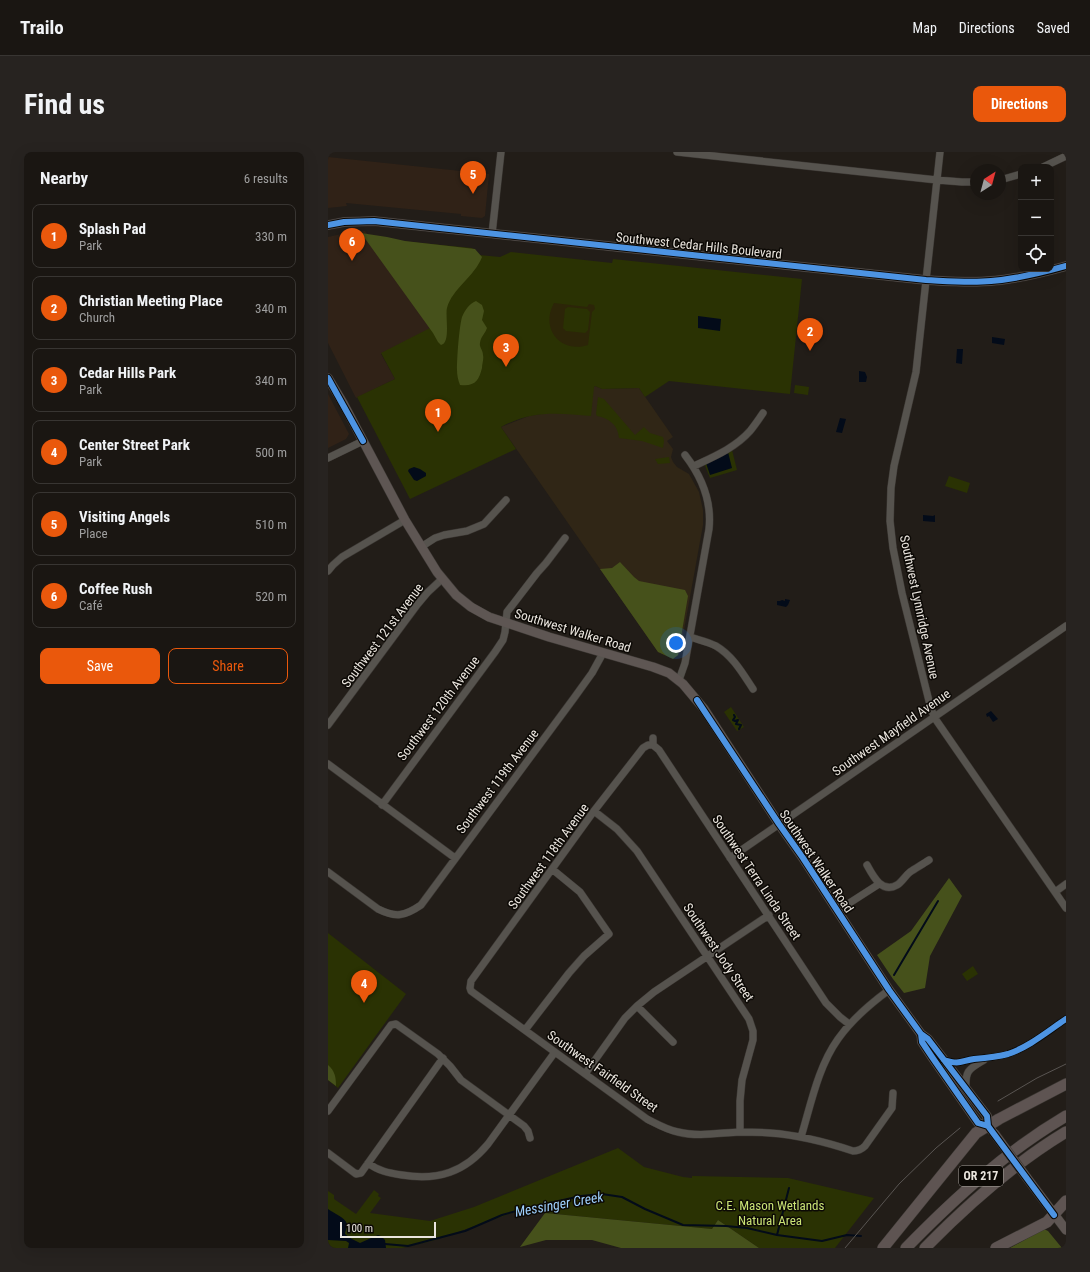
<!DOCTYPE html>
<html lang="en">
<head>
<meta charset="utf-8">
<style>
	body { margin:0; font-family:"Roboto Condensed",sans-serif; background:#272320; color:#f1f3f6 }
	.controls { position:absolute; right:12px; top:12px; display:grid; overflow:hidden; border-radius:8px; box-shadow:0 4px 16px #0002 }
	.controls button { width:36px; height:36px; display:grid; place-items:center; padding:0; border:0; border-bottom:1px solid #383532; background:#1a1612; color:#f1f3f6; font:20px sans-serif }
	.compass { position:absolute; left:642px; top:12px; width:36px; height:36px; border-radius:50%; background:#1a1612; box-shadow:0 4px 16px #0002; rotate:36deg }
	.scale { position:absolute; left:12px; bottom:10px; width:96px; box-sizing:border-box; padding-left:4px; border:2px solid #eae5de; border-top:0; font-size:11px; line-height:14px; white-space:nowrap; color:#eae5de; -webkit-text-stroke:3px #0c0905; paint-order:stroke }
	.you { position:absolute; left:348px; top:491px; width:14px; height:14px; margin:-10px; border:3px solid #fff; border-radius:50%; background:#1a73e8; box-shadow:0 0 0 6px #1a73e833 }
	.badge { display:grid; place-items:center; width:26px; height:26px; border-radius:50%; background:#ea580c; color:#fff; font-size:13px; font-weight:700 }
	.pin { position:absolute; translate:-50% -33px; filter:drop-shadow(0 1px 2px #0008) }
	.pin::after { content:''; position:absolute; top:21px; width:14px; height:12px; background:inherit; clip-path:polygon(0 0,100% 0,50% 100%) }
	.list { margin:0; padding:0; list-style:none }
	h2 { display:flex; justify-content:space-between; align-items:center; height:52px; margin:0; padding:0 16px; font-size:17px }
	h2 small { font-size:13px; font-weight:400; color:#9f9f9f }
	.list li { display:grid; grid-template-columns:26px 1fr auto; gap:12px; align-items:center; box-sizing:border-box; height:64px; margin:0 8px 8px; padding:0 8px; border:1px solid #383532; border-radius:8px }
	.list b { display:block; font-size:15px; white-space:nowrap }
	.list p { margin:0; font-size:13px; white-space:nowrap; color:#9f9f9f }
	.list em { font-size:13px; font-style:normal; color:#9f9f9f }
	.actions { display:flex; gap:8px; padding:12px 16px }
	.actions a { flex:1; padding:9px 0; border:1px solid #ea580c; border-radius:8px; text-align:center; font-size:14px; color:#ea580c }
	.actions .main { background:#ea580c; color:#fff }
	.icon { flex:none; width:22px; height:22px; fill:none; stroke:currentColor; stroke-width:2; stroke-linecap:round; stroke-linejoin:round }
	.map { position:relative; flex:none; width:738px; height:1096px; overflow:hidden; border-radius:8px }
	header { display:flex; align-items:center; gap:24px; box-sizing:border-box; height:56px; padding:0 20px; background:#1a1612; border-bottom:1px solid #383532 }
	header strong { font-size:19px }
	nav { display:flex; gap:22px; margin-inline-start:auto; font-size:14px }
	.intro { display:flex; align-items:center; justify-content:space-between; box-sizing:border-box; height:96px; padding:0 24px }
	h1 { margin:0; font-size:28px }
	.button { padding:10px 18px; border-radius:8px; background:#ea580c; color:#fff; font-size:14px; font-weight:700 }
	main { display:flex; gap:24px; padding:0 24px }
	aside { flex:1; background:#1a1612; border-radius:8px; box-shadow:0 4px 16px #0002 }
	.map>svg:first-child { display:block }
	.commercial { fill:#302217 }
	.built { fill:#302616 }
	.green { fill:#2a3203 }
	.forest { fill:#46511b }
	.sand { fill:#2c2508; fill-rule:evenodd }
	.water { fill:#030b19 }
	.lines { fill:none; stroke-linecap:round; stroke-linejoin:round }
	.stream { stroke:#030b19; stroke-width:2 }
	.minor-casing { stroke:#3b3733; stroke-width:8 }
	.major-casing { stroke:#3b3733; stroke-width:10 }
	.highway-casing { stroke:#3b3733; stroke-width:12 }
	.minor { stroke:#56534e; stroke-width:7 }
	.major { stroke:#5e5653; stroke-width:9 }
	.highway { stroke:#5e5452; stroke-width:11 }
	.tram { stroke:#595552; stroke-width:1 }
	.major-bridge-casing { stroke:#3b3733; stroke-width:10; stroke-linecap:butt }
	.major-bridge { stroke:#5e5653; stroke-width:9 }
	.cycleway-casing { stroke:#0c0905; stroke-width:8 }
	.cycleway { stroke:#4d94e3; stroke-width:6 }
	.labels { text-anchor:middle; stroke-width:3; stroke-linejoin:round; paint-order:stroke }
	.shield { fill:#0c0905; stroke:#a7a39d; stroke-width:1 }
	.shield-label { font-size:12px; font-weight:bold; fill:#eae5de }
	.street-label { font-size:13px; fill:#eae5de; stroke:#0c0905 }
	.park-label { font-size:13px; fill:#cae375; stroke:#0c0905 }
	.water-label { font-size:14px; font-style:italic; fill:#9fd1ff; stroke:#0c0905 }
</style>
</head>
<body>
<header>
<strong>Trailo</strong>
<nav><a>Map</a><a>Directions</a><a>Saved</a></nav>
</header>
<div class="intro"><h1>Find us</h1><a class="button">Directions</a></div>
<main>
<aside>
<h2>Nearby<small>6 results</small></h2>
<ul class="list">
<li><span class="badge">1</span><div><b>Splash Pad</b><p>Park</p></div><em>330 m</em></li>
<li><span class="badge">2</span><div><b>Christian Meeting Place</b><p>Church</p></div><em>340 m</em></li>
<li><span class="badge">3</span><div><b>Cedar Hills Park</b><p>Park</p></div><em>340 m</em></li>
<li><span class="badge">4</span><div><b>Center Street Park</b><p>Park</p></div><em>500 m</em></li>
<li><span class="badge">5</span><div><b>Visiting Angels</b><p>Place</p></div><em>510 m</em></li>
<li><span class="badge">6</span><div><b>Coffee Rush</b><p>Café</p></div><em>520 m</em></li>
</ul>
<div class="actions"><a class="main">Save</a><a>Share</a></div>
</aside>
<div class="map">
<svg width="738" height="1096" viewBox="0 0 738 1096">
	<rect width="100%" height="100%" fill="#221d18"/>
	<path class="commercial" d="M 0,5 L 161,22 L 157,64 L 154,66 L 133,64 L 133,62 L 18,51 L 19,54 L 0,56 Z
		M 37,79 L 105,178 L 53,202 L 67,227 L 28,246 L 0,191 L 0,85 L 18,81 Z
		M 0,242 L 21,282 L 18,287 L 0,296 Z"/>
	<path class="built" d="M 267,234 L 274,237 L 311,236 L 345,285 L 339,289 L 345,297 L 343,305 L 345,310 L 349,315 L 361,322 L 371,340 L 375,358 L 375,373 L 352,500 L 350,504 L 347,505 L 343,505 L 330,500 L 173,275 L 201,264 L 219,261 L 234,261 Z"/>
	<path class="green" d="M 42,86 L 144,96 L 151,103 L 172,105 L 183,100 L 284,111 L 285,107 L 474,127 L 462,242 L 341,229 L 317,245 L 311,236 L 274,237 L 267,234 L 266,235 L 263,264 C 230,261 204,258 173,275 L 188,297 L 82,347 L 29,245 L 67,227 L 53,201 L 102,176 Z
		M 467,233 L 481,235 L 480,243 L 466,241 Z
		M 270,245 L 276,247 L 307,283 L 316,275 L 322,281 L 335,285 L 336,289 L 335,296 L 314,289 L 291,286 C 290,273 281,266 269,264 L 268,262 Z
		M 404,298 L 409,318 L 382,326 L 376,311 Z
		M 341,305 L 342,311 L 330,312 L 327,307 Z
		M 621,324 L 642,331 L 639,341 L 617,334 Z
		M 403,555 L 416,575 L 409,579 L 396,560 Z
		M 0,781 L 78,842 L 10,936 L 0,928 Z
		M 645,814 L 650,822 L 639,829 L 634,822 Z
		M 290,996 L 316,1015 L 355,1025 L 364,1026 L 364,1024 L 460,1026 L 546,1046 L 507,1096 L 431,1096 L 390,1068 L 384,1077 L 217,1061 L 193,1058 L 104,1089 L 74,1096 L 0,1096 L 0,1039 L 6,1043 L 6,1047 L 28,1062 L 46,1038 L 51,1042 L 50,1044 L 53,1046 L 42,1061 L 102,1069 L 146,1055 Z"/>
	<path class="forest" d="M 33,81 L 59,85 L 77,89 L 147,97 L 154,105 C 147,124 124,137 119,156 C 117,164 123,191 113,193 L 110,190 L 105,181 Z
		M 148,149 L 154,153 L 156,159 L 154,168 L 159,176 C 157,182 153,184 152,191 C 151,195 155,198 155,203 C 156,207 154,212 154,216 C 151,228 147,235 132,233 C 130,228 129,223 129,218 C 129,206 131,176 134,165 C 137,158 141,152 148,149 Z
		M 292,410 L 306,425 L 311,429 L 357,438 L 360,444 L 350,503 L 345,507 L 330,500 L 272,417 L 284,416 Z
		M 621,726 L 634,744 L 602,804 L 597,836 L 576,841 L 565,827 L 549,803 L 583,779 Z
		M 0,913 C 7,919 8,925 8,934 L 0,928 Z
		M 217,1061 L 384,1077 L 390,1068 L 431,1096 L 293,1096 L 264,1088 L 218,1088 L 192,1095 Z
		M 716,1077 L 720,1079 L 734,1096 L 682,1096 Z"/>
	<path class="sand" d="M 226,151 L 259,155 L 261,152 L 266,153 L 267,157 L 264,160 L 260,193 C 232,202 212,176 226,151 ZM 240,155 L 259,157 L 262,160 L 260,178 L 257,181 L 238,179 L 235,176 L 237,157 Z"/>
	<path class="water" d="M 370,164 L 393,167 L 392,179 L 370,176 Z
		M 664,185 L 677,187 L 676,193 L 664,191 Z
		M 629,197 L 635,197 L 634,212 L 628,211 Z
		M 531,219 L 537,220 L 539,225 L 538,230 L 531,230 Z
		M 512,266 L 518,267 L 514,281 L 508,280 Z
		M 400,300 L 404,316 L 382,323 L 378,311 Z
		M 86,315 L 92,317 L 98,321 L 98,324 L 89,329 L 86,328 L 80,319 L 81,317 Z
		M 595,363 L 605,364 L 607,363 L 607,370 L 595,369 Z
		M 457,447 L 462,448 L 460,453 L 458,455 L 449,453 L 449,449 L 452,449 L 454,448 L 457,449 Z
		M 663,559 L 670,567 L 665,570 L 661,564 L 659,565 L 658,562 Z
		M 0,1057 C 5,1061 17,1065 19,1072 C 20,1075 17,1079 17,1082 L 22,1086 L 32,1091 L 50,1083 L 53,1084 L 57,1088 L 58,1096 L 20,1096 L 21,1091 L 18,1089 L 0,1088 Z"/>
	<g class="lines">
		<path class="stream" d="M 406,563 L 407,565 L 405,568 L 407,569 L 410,568 L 408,572 L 413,573 L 411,577
			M 566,823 L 610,749
			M 449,1083 L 461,1036
			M 57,1092 L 80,1094 L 137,1079 L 174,1063 L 199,1056 L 253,1044 L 274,1042 L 294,1045 L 317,1057 L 355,1073 L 398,1074 L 419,1076 L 449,1083 L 494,1089 L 519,1083 L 533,1084"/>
		<defs>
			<path id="minor" d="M 349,0 L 609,28 L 634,30 L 648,30
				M 612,0 L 588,220 L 566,314 L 563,336 L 562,369 L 565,396 L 574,441 L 602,553 L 606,565 L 738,756
				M 715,15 L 738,4
				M 672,28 L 693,22
				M 164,82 L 173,0
				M 0,306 L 35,289
				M 366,314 C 385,305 407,296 422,279 C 427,273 431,267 435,261
				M 93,395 L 107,386 L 116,383 L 139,379 L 156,372 L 178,348
				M 0,419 L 5,413 L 14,405 L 77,368
				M 362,485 C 371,488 380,490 388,494 C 405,504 415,522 425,537
				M 351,528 L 357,511 L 381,377 C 384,349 374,325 357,303
				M 0,573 L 89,453 L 100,440 L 114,427
				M 325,586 L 325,593 L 331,598 L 498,851 L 512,865 L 521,872
				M 325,593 L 320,593 L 315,596 L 266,659 L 143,829 L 142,836 L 143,839 L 319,967 C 329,972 339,978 350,980 C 370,985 391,981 411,980 C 421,980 431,980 442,981 C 470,983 498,990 525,999 C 530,999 533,998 537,994 L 564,956 L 565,941
				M 0,612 L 127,706
				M 54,653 L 167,500 L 175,488 L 177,480 L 179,460 L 209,421 L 218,411 L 237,386
				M 266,659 L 289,677 L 309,699 L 421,867 L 425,879 L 425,888 L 414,928 L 412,949 L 412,980
				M 402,706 L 738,474
				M 539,713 C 545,724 554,742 569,733 C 574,730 577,724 582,720 C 588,716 595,712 601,708
				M 0,720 L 50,757 C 68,766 77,764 93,753 L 246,546 L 264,521 L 275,501
				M 727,740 L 738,732
				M 509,759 L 551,732
				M 309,854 L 345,890
				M 197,878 L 241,821 L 256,804 L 281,782 L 252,740 L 224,717
				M 616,908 C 632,913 633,909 646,907 C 658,906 669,905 680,902 C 701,895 720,879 738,867
				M 257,922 L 297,866 L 309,854 L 326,840 L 441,763
				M 638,937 C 637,918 641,917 656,908
				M 0,959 L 63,873 L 68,872 L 110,902 L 122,914 L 133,928 L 196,974 L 200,979 L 202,986
				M 473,985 C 483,952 490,915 510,887 C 524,867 542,852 561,838
				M 0,1001 L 28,1022 L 33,1021 L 115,906
				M 40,1011 C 50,1019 61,1021 74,1023 C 110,1029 137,1020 160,992 L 227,900"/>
			<path id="major" d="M 0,73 L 16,70 L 46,69 L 598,128 C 619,129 641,131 663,129 C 688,127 713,121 738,114
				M 0,226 L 15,251 L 77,368 L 109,420 L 128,443 L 143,455 L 161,465 L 221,485 L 325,515 L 341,521 L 355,532 L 376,557 L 451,672 L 475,706 L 561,838 L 593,882 L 600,887 L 659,964 L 660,974 L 664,979
				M 593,882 L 594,890 L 604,905 L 650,971 L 660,974
				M 699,1026 L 738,1078"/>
			<path id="highway" d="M 555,1096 L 648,981 L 671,967 L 738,932
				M 578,1096 C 627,1046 677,1000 738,964
				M 597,1096 C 640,1052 685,1012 738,980
				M 668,1096 L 719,1070 L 738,1049"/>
		</defs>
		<use href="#minor" class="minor-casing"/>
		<use href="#major" class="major-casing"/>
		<use href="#highway" class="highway-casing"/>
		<use href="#minor" class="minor"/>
		<use href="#major" class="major"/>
		<use href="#highway" class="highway"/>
		<path class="tram" d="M 670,949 L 709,926 L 738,912
			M 517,1096 L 571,1032 L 608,996 L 632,976"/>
		<defs>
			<path id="major-bridge" d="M 666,981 L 699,1026"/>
		</defs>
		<use href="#major-bridge" class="major-bridge-casing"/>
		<use href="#major-bridge" class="major-bridge"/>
		<defs>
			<path id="cycleway" d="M 0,73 L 16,70 L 46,69 L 598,128 C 619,129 641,131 663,129 C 688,127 713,121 738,114
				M 0,226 L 35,289
				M 369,548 L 451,672 L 475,706 L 561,838 L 593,882 L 600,887 L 659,964 L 660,974 L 726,1063
				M 593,882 L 594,890 L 604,905 L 650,971 L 660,974
				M 616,908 C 632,913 633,909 646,907 C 658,906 669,905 680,902 C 701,895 720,879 738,867"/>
		</defs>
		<use href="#cycleway" class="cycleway-casing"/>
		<use href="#cycleway" class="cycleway"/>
	</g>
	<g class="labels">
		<rect class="shield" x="631" y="1014" width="44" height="20" rx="3"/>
		<g class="shield-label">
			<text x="653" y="1028">OR 217</text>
		</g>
		<g class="street-label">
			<text transform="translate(371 93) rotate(6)" y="5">Southwest Cedar Hills Boulevard</text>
			<text transform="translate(592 455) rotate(78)" y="5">Southwest Lynnridge Avenue</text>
			<text transform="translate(245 478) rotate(17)" y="5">Southwest Walker Road</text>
			<text transform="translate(54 483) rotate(-53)" y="5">Southwest 121st Avenue</text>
			<text transform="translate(110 556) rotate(-53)" y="5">Southwest 120th Avenue</text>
			<text transform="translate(563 580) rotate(-35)" y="5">Southwest Mayfield Avenue</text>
			<text transform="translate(169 629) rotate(-53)" y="5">Southwest 119th Avenue</text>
			<text transform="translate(220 704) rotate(-54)" y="5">Southwest 118th Avenue</text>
			<text transform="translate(489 709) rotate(56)" y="5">Southwest Walker Road</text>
			<text transform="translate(429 725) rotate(56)" y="5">Southwest Terra Linda Street</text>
			<text transform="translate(391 800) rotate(56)" y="5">Southwest Jody Street</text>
			<text transform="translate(275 919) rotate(35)" y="5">Southwest Fairfield Street</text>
		</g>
		<g class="park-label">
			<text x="442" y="1058">C.E. Mason Wetlands<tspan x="442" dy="15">Natural Area</tspan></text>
		</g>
		<g class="water-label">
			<text transform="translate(231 1052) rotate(-10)" y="5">Messinger Creek</text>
		</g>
	</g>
</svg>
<div class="controls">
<button>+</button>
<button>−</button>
<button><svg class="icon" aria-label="locate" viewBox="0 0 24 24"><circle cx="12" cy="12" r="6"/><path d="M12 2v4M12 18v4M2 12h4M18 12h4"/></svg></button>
</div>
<svg class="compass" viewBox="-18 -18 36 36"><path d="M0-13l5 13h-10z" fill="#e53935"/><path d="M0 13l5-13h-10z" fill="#9f9f9f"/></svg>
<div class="scale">100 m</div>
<div class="you"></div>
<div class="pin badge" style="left:110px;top:280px">1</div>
<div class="pin badge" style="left:482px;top:199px">2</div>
<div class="pin badge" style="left:178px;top:215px">3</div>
<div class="pin badge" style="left:36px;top:851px">4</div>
<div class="pin badge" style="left:145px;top:42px">5</div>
<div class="pin badge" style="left:24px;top:109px">6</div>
</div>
</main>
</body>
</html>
